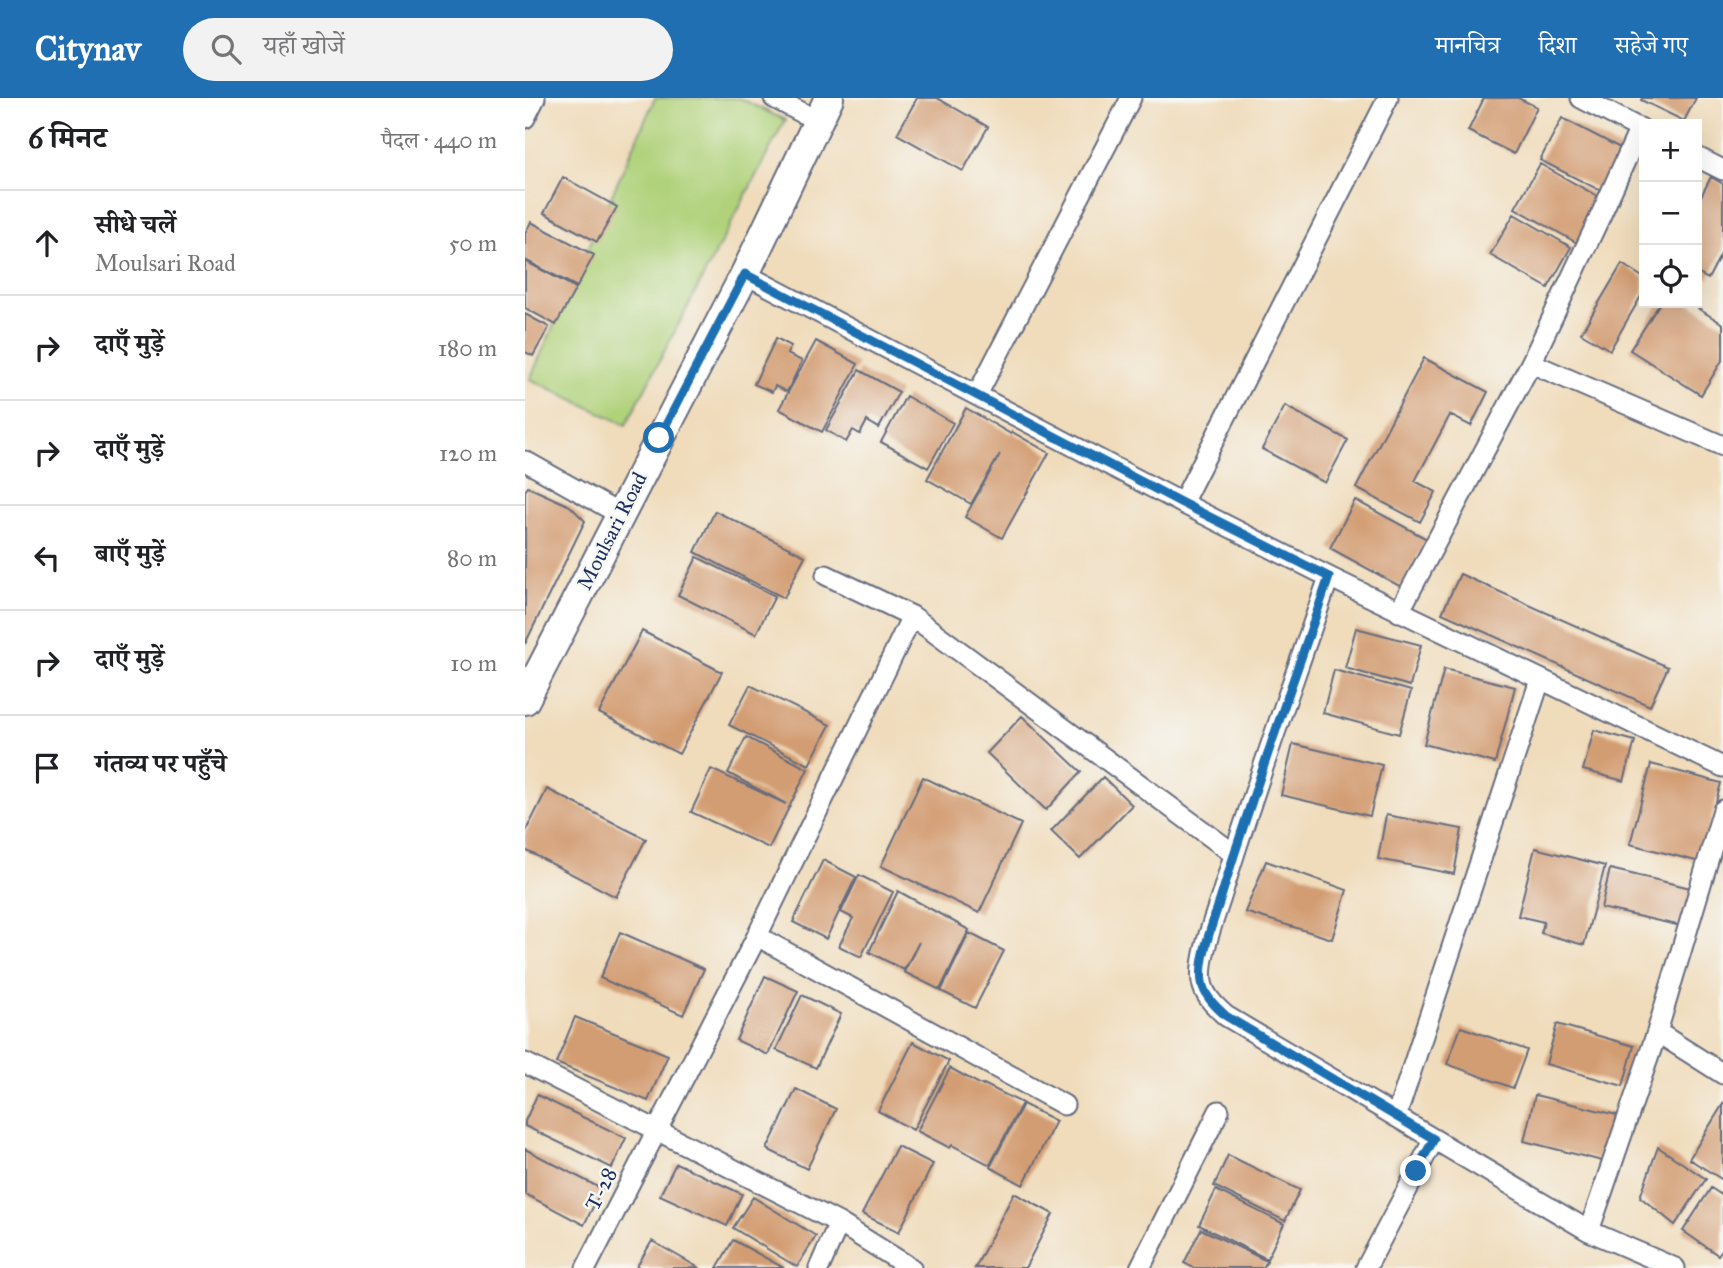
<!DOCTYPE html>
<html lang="hi">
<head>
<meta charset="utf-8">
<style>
	body { margin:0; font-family:"IM FELL Great Primer","Noto Serif Devanagari",serif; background:#f2f2f2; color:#202124 }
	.controls { position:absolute; right:21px; top:21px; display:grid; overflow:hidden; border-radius:0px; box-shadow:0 7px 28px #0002 }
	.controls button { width:63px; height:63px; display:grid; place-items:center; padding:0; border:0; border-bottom:2px solid #e0e0e0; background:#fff; color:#202124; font:35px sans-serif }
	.stop { position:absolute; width:21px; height:21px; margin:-16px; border:5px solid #1f6fb2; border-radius:50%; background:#fff }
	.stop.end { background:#1f6fb2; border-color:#fff; box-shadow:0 2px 7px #0008 }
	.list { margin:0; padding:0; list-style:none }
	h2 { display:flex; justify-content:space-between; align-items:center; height:91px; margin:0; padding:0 28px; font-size:30px }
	h2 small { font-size:23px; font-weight:400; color:#757577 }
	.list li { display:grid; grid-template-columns:46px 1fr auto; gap:21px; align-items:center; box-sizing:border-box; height:105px; padding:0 28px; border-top:2px solid #e0e0e0 }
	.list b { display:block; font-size:26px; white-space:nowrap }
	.list p { margin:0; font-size:23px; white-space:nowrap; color:#757577 }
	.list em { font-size:23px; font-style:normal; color:#757577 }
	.icon { flex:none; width:38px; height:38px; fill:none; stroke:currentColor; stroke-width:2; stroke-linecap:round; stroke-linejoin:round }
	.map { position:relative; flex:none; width:1198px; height:1170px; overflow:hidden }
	header { display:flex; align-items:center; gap:42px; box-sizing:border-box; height:98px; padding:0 35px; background:#1f6fb2; color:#fff }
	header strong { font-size:33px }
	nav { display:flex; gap:38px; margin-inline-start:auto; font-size:24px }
	.search { width:490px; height:63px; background:#f2f2f2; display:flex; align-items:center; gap:18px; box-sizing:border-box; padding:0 24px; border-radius:38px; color:#757577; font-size:26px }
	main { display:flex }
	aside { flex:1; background:#fff }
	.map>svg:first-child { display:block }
	.park { fill:#b0d27a; stroke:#66806c; stroke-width:2 }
	.building { fill:#d39d73 }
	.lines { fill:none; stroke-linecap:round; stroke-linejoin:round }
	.street-casing { stroke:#666c7f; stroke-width:23 }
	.secondary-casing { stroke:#666c7f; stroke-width:32 }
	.street { stroke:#fff; stroke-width:19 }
	.secondary { stroke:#fff; stroke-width:28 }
	.route { stroke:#1f6fb2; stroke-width:9 }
	.labels { text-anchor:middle; stroke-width:5; stroke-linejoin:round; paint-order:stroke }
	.street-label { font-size:21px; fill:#1b2f5e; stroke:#f6f6f2 }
</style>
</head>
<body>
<header>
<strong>Citynav</strong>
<div class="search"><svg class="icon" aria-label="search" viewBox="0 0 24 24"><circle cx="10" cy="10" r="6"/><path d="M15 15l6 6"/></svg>यहाँ खोजें</div>
<nav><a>मानचित्र</a><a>दिशा</a><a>सहेजे गए</a></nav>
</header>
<main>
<aside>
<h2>6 मिनट<small>पैदल · 440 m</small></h2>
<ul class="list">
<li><svg class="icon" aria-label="ahead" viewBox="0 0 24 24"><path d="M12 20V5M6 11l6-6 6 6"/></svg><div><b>सीधे चलें</b><p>Moulsari Road</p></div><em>50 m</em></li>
<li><svg class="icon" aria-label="right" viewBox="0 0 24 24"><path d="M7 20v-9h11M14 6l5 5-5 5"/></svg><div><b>दाएँ मुड़ें</b></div><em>180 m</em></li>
<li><svg class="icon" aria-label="right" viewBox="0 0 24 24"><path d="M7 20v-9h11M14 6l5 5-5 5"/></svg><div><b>दाएँ मुड़ें</b></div><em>120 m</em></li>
<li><svg class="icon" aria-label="left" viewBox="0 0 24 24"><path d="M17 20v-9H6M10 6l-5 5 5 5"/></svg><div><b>बाएँ मुड़ें</b></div><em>80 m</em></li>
<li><svg class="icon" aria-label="right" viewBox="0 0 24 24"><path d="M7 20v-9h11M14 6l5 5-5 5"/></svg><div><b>दाएँ मुड़ें</b></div><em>10 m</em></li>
<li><svg class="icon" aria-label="arrive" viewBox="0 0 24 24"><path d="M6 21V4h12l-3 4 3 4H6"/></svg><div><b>गंतव्य पर पहुँचे</b></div></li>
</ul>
</aside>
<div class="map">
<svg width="1198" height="1170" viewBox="0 0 1198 1170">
	<rect width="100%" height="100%" fill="#f6f6f2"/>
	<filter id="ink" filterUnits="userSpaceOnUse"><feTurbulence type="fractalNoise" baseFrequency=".0143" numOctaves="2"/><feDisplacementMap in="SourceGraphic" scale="14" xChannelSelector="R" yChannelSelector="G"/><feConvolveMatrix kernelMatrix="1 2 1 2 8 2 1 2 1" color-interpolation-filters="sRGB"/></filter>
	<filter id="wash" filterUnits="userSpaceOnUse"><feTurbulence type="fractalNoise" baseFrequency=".00686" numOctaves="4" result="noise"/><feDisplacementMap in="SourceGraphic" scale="28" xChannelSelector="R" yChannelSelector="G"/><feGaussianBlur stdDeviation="1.57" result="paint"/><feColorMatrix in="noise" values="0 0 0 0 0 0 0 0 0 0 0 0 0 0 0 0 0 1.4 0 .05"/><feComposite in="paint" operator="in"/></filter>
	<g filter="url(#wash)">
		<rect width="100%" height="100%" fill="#f0dcbb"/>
		<path class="park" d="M 130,0 L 214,0 L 260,22 L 101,327 L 5,281 Z"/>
		<g id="blocks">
			<path class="building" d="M 392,0 L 412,0 L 463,29 L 438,73 L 372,36 Z
				M 959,0 L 993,0 L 1012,9 L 989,56 L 943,33 Z
				M 1117,0 L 1171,0 L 1159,23 L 1116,2 Z
				M 1037,20 L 1101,53 L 1080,95 L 1015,62 Z
				M 1015,66 L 1079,102 L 1054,146 L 990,110 Z
				M 38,79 L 92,109 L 72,144 L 19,115 Z
				M 1186,79 L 1198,86 L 1198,152 L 1183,181 L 1172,175 L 1172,106 Z
				M 989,116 L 1046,149 L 1023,190 L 965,157 Z
				M 6,124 L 69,157 L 52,189 L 0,162 L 0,135 Z
				M 0,163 L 51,190 L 31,227 L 0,210 Z
				M 1097,166 L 1119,180 L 1119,193 L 1085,252 L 1056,235 Z
				M 1135,205 L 1164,205 L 1198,226 L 1198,261 L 1176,297 L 1105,252 Z
				M 0,216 L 24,229 L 8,258 L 0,254 Z
				M 251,240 L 266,248 L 262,256 L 277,263 L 262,294 L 250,288 L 247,294 L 229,286 Z
				M 291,243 L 333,266 L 297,334 L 254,311 Z
				M 899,260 L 963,294 L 946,328 L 925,317 L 890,383 L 911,394 L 895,424 L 831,390 Z
				M 334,272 L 374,294 L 354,330 L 342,323 L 335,336 L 328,332 L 321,344 L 301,332 Z
				M 381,298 L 428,325 L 403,370 L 356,344 Z
				M 760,308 L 823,342 L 800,385 L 737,351 Z
				M 441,310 L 486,336 L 487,334 L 524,355 L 477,440 L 440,419 L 475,356 L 446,406 L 402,381 Z
				M 3,389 L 45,408 L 60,423 L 0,546 L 0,393 Z
				M 830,402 L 902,441 L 876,489 L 805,450 Z
				M 190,413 L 280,458 L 259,500 L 170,454 Z
				M 172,459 L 250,498 L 231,536 L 153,497 Z
				M 935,476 L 1143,569 L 1125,608 L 917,515 Z
				M 831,530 L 896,547 L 885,588 L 820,570 Z
				M 117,533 L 197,574 L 154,656 L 74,615 Z
				M 919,571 L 990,589 L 970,665 L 899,646 Z
				M 809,572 L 886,593 L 874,636 L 798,615 Z
				M 225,587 L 305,627 L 284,667 L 204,627 Z
				M 497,618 L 556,674 L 521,712 L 462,655 Z
				M 1069,632 L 1110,643 L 1099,683 L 1058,672 Z
				M 221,639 L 283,671 L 244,750 L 166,714 L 186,671 L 261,706 L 203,675 Z
				M 768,646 L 857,667 L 845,718 L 756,697 Z
				M 1126,666 L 1196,685 L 1175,764 L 1105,746 Z
				M 398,679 L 496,726 L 454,815 L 356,768 Z
				M 578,679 L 607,707 L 555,761 L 526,733 Z
				M 22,691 L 121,741 L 91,799 L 0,752 L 0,735 Z
				M 861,717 L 937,731 L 929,776 L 853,761 Z
				M 1010,750 L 1080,768 L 1059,847 L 1016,835 L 1019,824 L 993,818 Z
				M 298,762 L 331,779 L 301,841 L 268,824 Z
				M 741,763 L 822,792 L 807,841 L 720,814 Z
				M 1085,771 L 1170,791 L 1161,829 L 1076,810 Z
				M 334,777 L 368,794 L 336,859 L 314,848 L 328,820 L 316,814 Z
				M 373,793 L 444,832 L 415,892 L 379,874 L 394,844 L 379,872 L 344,854 Z
				M 95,834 L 179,871 L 158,917 L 75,880 Z
				M 444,835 L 479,853 L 450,910 L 416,893 Z
				M 240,878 L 273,893 L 243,957 L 211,942 Z
				M 277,897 L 316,916 L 291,970 L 251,952 Z
				M 50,919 L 143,957 L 123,1003 L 31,965 Z
				M 1032,926 L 1109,948 L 1098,988 L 1021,966 Z
				M 936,929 L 1002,952 L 988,990 L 922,966 Z
				M 388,944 L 424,963 L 388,1032 L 353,1013 Z
				M 425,970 L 458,988 L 459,986 L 497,1005 L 465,1067 L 427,1047 L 425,1050 L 392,1033 Z
				M 271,991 L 311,1011 L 282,1071 L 242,1051 Z
				M 12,997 L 101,1040 L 87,1070 L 0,1028 L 0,1023 Z
				M 1010,997 L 1092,1017 L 1081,1064 L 999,1043 Z
				M 498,1006 L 531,1023 L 498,1087 L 465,1069 Z
				M 1198,1006 L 1198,1082 L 1164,1061 Z
				M 372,1048 L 408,1066 L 374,1134 L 337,1116 Z
				M 1133,1049 L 1181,1081 L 1150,1127 L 1115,1099 Z
				M 0,1051 L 77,1091 L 59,1127 L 0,1096 Z
				M 703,1057 L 775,1092 L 760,1123 L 689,1088 Z
				M 151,1065 L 217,1096 L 202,1128 L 135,1097 Z
				M 1186,1090 L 1198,1098 L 1198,1150 L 1193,1157 L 1158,1133 Z
				M 691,1092 L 759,1126 L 742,1161 L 674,1127 Z
				M 489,1095 L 528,1116 L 500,1170 L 450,1170 Z
				M 228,1099 L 291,1138 L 272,1169 L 208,1130 Z
				M 676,1131 L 742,1163 L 738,1170 L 669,1170 L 659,1165 Z
				M 208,1142 L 259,1170 L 192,1170 Z
				M 127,1143 L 174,1170 L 111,1170 Z"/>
		</g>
	</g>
	<g filter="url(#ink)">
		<use href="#blocks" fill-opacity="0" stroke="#666c7f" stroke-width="2"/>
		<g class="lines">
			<defs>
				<path id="street" d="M 249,0 L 293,23
					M 1056,0 L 1119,33
					M 0,20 L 10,0
					M 1172,59 L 1198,72
					M 220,176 L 657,405 L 804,479 C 768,585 729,690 697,796 C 690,819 673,861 677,884 C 679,898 691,909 701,918 L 1064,1133 L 1150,1170
					M 1006,265 L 1198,348
					M 452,297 L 606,0
					M 0,363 L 96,417
					M 657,405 L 863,0
					M 301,477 L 387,518 L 709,756
					M 804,479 L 1198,669
					M 874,514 L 1006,265 L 1074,121 L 1115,30
					M 232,838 L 539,1007
					M 1132,934 L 1198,976
					M 0,965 L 314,1125 L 386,1170
					M 871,1019 L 1015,582
					M 1064,1133 L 1132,934 L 1198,712
					M 61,1170 L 232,838 L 387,518
					M 294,1170 L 314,1125
					M 615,1170 L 694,1013
					M 841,1170 L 909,1041"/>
				<path id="secondary" d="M 0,602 L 220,176 L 304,0"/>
			</defs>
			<use href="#street" class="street-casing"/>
			<use href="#secondary" class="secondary-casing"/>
			<use href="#street" class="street"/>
			<use href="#secondary" class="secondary"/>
		</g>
	</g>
	<g class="lines" filter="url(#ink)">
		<path class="route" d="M 134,340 L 220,176 L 657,405 L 804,479 C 768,585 729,690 697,796 C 690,819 673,861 677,884 C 679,898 691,909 701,918 L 909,1041 L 891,1073"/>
	</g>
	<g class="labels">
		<g class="street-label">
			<text transform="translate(87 433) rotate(-63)" y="7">Moulsari Road</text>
			<text transform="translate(76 1091) rotate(-63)" y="7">T-28</text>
		</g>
	</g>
</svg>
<div class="controls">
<button>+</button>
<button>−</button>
<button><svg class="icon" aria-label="locate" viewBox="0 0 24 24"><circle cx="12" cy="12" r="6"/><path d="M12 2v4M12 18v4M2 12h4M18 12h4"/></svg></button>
</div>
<div class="stop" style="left:134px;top:340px"></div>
<div class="stop end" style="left:891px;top:1073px"></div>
</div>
</main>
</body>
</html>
